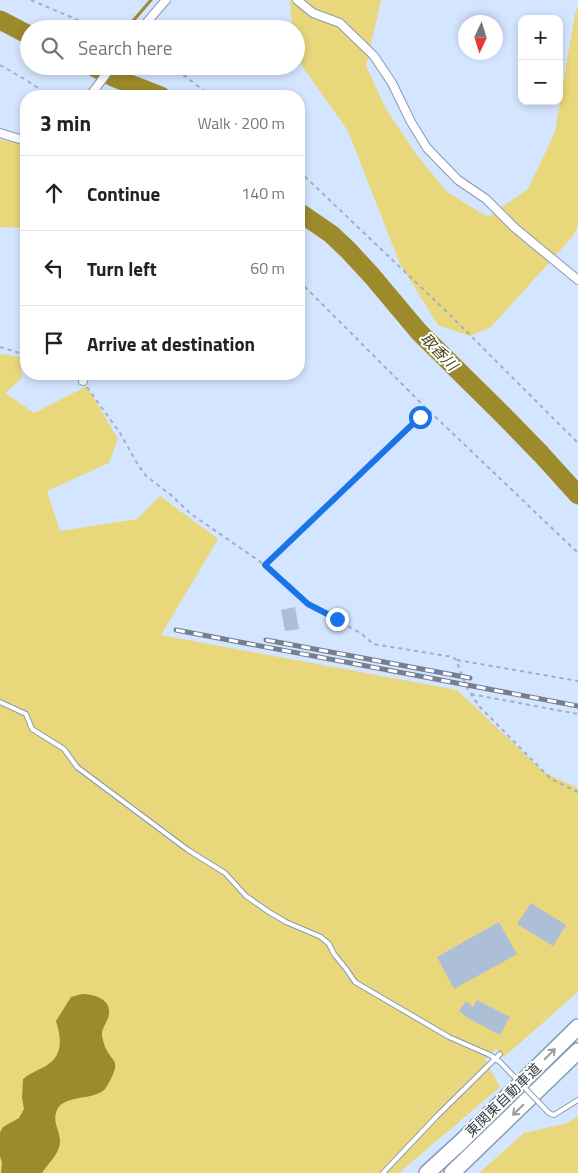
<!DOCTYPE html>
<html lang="en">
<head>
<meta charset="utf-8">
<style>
	body { margin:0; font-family:"Titillium Web","Noto Sans JP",sans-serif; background:#f6f6f6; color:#222 }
	.controls { position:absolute; right:15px; top:15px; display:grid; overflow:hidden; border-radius:10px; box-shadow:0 2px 8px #0003 }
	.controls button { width:45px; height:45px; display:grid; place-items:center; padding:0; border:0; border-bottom:1px solid #e0e0e0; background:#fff; color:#222; font:25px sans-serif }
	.compass { position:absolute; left:458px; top:15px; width:45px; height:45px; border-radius:50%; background:#fff; box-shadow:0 2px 8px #0003; rotate:184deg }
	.stop { position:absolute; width:15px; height:15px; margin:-11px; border:4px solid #1a73e8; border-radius:50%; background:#fff }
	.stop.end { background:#1a73e8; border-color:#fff; box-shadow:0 1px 5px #0008 }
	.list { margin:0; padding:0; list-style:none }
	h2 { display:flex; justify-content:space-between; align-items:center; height:65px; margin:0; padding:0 20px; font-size:21px }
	h2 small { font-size:16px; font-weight:400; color:#767676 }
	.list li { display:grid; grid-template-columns:32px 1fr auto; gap:15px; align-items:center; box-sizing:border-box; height:75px; padding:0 20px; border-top:1px solid #e0e0e0 }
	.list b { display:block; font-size:19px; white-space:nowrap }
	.list em { font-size:16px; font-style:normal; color:#767676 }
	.icon { flex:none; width:28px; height:28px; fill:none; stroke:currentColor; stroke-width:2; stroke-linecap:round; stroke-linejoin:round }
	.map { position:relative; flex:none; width:578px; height:1173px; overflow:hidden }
	.search { position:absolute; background:#fff; box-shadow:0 2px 8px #0003; left:20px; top:20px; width:285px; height:55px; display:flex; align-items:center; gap:12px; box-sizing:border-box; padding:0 18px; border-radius:28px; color:#767676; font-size:19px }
	.panel { position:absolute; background:#fff; box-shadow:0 2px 8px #0003; left:20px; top:90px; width:285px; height:290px; border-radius:20px }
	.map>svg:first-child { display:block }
	.green { fill:#e9d77c }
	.water { fill:#9c8a2b }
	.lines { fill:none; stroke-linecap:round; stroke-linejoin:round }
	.stream { stroke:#9c8a2b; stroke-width:3 }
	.river { stroke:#9c8a2b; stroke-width:19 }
	.building { fill:#adbed7 }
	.lane-casing { stroke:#8999b1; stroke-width:6 }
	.street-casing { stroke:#8999b1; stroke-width:10 }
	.highway-casing { stroke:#8999b1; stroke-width:18 }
	.path { stroke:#a1aec3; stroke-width:2; stroke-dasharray:4 4; stroke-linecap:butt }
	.lane { stroke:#fff; stroke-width:4 }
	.street { stroke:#fff; stroke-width:8 }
	.highway { stroke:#fff; stroke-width:15 }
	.rail-casing { stroke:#757f90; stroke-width:5 }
	.rail { stroke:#fff; stroke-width:3; stroke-dasharray:9; stroke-linecap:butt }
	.lane-bridge-casing { stroke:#8999b1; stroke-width:6; stroke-linecap:butt }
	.lane-bridge { stroke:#fff; stroke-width:4 }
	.oneway { stroke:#9a9ca2 }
	.route { stroke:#1a73e8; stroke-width:6 }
	.labels { text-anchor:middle; stroke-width:4; stroke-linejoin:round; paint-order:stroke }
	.street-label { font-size:14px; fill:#343a45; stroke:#fff }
	.water-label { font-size:15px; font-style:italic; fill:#4a421c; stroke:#fff }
</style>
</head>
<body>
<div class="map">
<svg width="578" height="1173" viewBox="0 0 578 1173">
	<rect width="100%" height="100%" fill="#d4e5ff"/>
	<path class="green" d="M 290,0 L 381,0 L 366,66 L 386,109 L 416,154 L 447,192 L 488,217 L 528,189 L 555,132 L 575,14 L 578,6 L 578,224 L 573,236 L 491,327 L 470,336 L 438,325 L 400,264 L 348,131 L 298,60 L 296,52 L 296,29 L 292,29 Z
		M 0,140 L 18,143 L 26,149 L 26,228 L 0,227 Z
		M 0,354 L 20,357 L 22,378 L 5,393 L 34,413 L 87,386 L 118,439 L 109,463 L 47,491 L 60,531 L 137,519 L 160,496 L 218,539 L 161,635 L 457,690 L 545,773 L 578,788 L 578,992 L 504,1057 L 496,1049 L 485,1060 L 500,1087 L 399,1173 L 0,1173 Z
		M 578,1116 L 578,1173 L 479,1173 L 524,1133 L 568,1123 Z"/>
	<path class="water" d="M 82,994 C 94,994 111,999 109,1014 C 108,1022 101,1028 102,1036 C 103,1042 106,1050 109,1054 C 111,1057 115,1061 115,1064 C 117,1069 108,1085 105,1089 C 94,1101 64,1094 57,1110 C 52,1121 59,1129 60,1140 C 61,1153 48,1163 42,1173 L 1,1173 L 2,1163 L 0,1156 L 0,1132 L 3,1127 L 19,1118 L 24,1109 L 22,1098 L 23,1079 C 29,1074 36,1071 44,1067 C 63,1057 62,1040 56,1021 L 71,997 Z"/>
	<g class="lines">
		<path class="stream" d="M 126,29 L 151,0
			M 96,68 L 98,66"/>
		<path class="river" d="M 0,20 L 29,35
			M 92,66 L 115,78 L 161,96
			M 299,212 L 331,234 L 348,250 L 372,276 L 419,332 L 503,415 L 541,454 L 578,495"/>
	</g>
	<path class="building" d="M 295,607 L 299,629 L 285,631 L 281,610 Z
		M 531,903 L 566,925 L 553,946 L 517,924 Z
		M 499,922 L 517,954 L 454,989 L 437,957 Z
		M 477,1000 L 510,1017 L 500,1035 L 468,1018 L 459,1011 L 466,1001 L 473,1007 Z"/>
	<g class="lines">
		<defs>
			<path id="lane" d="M 0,702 L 26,714 L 32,729 L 64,749 L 77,767 L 188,850 L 225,873 L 246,896 L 269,912 L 286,922 L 321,937 L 329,944 L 334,954 L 347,970 L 355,982 L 449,1037 L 490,1055 L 500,1062
				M 548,1112 L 551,1114 L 554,1115 L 578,1100
				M 383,1173 L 437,1116 L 500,1054"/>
			<path id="street" d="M 297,0 L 313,13 L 340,23 L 374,56 L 392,83 L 411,122 L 427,148 L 458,180 L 486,199 L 515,228 L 578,280
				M 141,29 L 166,0
				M 90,96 L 112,66
				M 0,133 L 26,141
				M 83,381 L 85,374"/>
			<path id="highway" d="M 427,1173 L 462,1141 L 578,1027
				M 452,1173 L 578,1051"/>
		</defs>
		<use href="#lane" class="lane-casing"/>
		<use href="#street" class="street-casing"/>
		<use href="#highway" class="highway-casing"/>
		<path class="path" d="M 31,0 L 99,29
			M 0,65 L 26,80 L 50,96
			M 170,66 L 182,74 L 211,96
			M 299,171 L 446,311 L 578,443
			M 299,281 L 424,406 L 578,553
			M 0,347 L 26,355
			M 67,374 L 76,378
			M 87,387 L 120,433 L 138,465 L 146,476 L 171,495 L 191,514 L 265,565 L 308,604 L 362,634 L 373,644 L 453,657 L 456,660 L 467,688 L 479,706 L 551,779 L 578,792
			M 265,565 L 420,417
			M 457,660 L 578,681
			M 471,694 L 578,714"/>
		<use href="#lane" class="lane"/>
		<use href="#street" class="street"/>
		<use href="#highway" class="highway"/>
		<defs>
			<path id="rail" d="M 176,630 L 578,706
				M 266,640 L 470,678"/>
		</defs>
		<use href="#rail" class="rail-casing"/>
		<use href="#rail" class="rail"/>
		<defs>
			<path id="lane-bridge" d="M 500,1062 L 548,1112"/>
		</defs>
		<use href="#lane-bridge" class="lane-bridge-casing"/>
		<use href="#lane-bridge" class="lane-bridge"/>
	</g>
	<defs><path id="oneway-shaft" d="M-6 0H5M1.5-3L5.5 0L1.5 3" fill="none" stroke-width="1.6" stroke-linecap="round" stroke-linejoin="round" transform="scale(1.25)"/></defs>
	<g class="oneway">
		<use href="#oneway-shaft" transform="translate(550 1054) rotate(-45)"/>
		<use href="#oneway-shaft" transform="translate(518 1110) rotate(136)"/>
	</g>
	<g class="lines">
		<path class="route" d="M 337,619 L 308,604 L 265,565 L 420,417"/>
	</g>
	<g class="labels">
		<g class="street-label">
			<text transform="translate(503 1100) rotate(-44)" y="5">東関東自動車道</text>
		</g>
		<g class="water-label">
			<text transform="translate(439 352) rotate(46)" y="5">取香川</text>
		</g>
	</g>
</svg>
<div class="controls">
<button>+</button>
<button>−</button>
</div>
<svg class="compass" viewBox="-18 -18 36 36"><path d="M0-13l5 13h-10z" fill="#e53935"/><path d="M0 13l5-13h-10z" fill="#767676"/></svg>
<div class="stop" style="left:420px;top:417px"></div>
<div class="stop end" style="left:337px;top:619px"></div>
<div class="search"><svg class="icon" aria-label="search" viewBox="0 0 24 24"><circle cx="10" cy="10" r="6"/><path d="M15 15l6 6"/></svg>Search here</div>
<section class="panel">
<h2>3 min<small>Walk · 200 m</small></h2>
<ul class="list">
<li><svg class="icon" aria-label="ahead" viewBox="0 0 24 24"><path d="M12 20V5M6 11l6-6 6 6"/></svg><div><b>Continue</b></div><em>140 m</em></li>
<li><svg class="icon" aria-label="left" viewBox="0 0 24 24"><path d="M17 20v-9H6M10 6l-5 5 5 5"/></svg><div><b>Turn left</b></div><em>60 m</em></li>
<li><svg class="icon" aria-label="arrive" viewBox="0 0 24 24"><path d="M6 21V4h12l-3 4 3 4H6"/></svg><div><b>Arrive at destination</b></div></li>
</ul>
</section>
</div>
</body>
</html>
